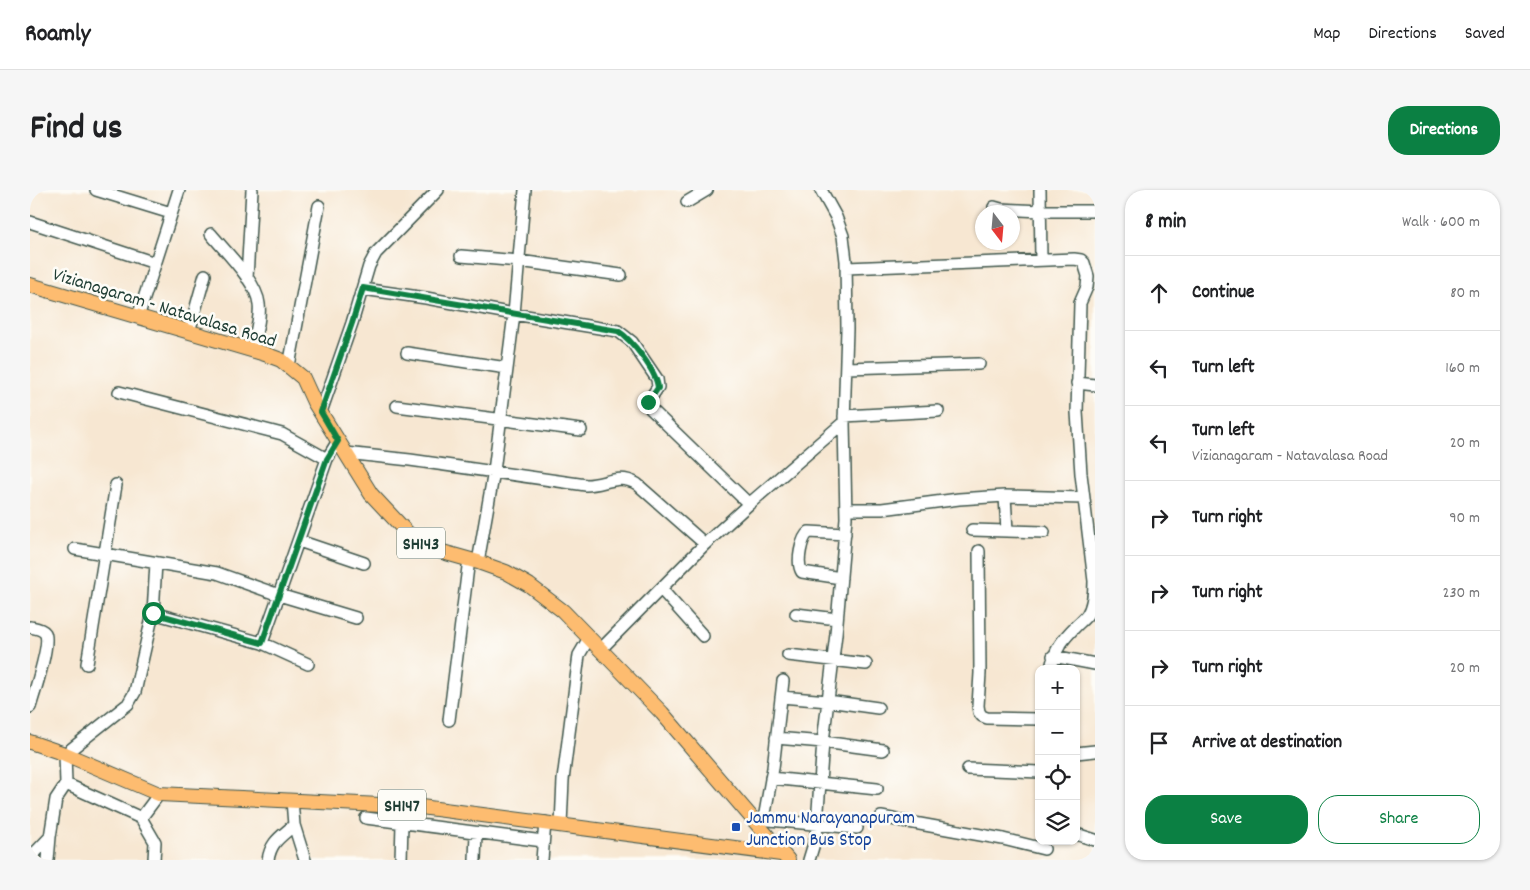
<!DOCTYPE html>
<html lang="en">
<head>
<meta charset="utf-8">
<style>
	body { margin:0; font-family:Dekko,sans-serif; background:#f6f6f6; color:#202124 }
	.controls { position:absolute; right:15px; bottom:15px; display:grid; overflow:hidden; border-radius:10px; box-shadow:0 1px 4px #0004 }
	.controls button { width:45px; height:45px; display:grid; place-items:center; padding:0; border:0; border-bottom:1px solid #e0e0e0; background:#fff; color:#202124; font:25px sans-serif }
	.compass { position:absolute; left:945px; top:15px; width:45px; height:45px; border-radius:50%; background:#fff; box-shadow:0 1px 4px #0004; rotate:164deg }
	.stop { position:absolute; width:15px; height:15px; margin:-11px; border:4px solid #0b8043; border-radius:50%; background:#fff }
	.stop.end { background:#0b8043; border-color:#fff; box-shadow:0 1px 5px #0008 }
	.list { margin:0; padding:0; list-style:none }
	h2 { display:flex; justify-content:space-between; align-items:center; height:65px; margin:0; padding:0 20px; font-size:21px }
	h2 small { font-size:16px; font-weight:400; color:#757577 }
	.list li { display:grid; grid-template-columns:32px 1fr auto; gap:15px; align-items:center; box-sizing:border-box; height:75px; padding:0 20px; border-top:1px solid #e0e0e0 }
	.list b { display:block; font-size:19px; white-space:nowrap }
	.list p { margin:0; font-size:16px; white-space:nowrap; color:#757577 }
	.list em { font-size:16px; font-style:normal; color:#757577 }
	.actions { display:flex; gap:10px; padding:15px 20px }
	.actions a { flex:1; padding:11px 0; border:1px solid #0b8043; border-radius:20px; text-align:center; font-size:18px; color:#0b8043 }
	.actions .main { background:#0b8043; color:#fff }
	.icon { flex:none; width:28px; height:28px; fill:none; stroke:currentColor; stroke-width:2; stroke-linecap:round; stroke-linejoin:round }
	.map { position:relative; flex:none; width:1065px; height:670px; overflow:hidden; border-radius:20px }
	header { display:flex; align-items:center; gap:30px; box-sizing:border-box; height:70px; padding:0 25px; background:#fff; border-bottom:1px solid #e0e0e0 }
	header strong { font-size:24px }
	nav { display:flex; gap:28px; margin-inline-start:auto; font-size:18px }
	.intro { display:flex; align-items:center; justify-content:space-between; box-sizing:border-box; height:120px; padding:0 30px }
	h1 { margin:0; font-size:35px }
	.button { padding:12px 22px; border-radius:20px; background:#0b8043; color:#fff; font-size:18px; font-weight:700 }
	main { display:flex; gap:30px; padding:0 30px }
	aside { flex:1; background:#fff; border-radius:20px; box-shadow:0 1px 4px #0004 }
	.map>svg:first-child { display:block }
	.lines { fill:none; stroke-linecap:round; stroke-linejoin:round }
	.minor-casing { stroke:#3f564c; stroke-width:14 }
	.major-casing { stroke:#3f564c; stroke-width:16 }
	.minor { stroke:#fff; stroke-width:11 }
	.major { stroke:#fdbc70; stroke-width:14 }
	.route { stroke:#0b8043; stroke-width:6 }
	.transit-dot { fill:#1a4fb4; stroke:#fdfcf7; stroke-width:2 }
	.labels { text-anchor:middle; stroke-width:5; stroke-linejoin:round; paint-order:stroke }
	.shield { fill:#fdfcf7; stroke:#62766e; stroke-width:1 }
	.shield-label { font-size:18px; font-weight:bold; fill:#1f3d34 }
	.street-label { font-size:19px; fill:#1f3d34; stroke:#fdfcf7 }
	.transit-label { font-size:19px; fill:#164399; stroke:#fdfcf7; text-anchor:start }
</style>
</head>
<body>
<header>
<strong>Roamly</strong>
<nav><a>Map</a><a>Directions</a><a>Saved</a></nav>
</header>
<div class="intro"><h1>Find us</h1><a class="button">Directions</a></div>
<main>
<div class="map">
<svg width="1065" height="670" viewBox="0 0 1065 670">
	<rect width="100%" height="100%" fill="#fdfcf7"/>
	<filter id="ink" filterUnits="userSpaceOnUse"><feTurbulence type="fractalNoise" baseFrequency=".02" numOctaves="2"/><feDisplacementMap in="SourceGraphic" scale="10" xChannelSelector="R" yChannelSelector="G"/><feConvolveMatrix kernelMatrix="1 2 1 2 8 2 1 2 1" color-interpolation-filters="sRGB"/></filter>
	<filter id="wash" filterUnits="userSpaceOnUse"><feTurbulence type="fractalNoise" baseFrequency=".0096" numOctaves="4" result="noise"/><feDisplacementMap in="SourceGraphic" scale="20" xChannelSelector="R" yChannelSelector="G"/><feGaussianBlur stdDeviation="1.12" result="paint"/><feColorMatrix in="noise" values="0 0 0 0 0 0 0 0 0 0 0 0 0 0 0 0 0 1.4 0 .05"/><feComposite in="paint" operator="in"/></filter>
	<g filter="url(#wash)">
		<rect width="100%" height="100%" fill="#f7e7d2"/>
	</g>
	<g filter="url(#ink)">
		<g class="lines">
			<defs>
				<path id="minor" d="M 66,0 L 141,23
					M 1010,0 L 1011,70
					M 657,12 L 677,0
					M 964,17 L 971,19 L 1011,21 L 1065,21
					M 0,32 L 125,73
					M 181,44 C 195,61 227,92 229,114 C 231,128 225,146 222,160
					M 431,66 L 489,71 L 591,85
					M 816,78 L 1044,69 L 1051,70 L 1054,73 L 1058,86 L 1057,97 L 1050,113 L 1047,222 L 1051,284 L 1064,391 C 1064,402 1063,416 1057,425 C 1054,429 1050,432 1046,436 C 1033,449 1024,460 1021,479
					M 217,88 L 222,0
					M 333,99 L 396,108 L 484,124 L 588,141 L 602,152 L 627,189 L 628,197 L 618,212 L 621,219 L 719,314
					M 108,127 L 149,0
					M 159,142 L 175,85
					M 377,163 L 477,178
					M 259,176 L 289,16
					M 816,178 L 949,174
					M 1047,193 L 1065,195
					M 89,202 L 252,244 L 297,269
					M 367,216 L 551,240
					M 291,222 L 322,133 L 339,76 L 346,63 L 408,0
					M 814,226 L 908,221
					M 316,263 L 380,270 L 556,295 C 575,295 588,283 607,294 L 675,354
					M 975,306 L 977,341
					M 816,319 L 852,319 L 929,309 L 975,306 L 1054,308
					M 942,340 L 1014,342
					M 269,351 L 334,373
					M 45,359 L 187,383 L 249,405 L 326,428
					M 949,361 L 950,483 L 948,516 L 949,522 L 952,526 L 957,528 L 1009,529
					M 448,372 L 464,281 L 484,124 L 495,0
					M 126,373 L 123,423 L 105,502 L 98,514 L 35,564 L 36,594 L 111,628 L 129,604
					M 811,388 L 772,382 C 766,373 771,348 779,342 L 815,344
					M 631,399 L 673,446
					M 123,423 L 232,453 L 278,474
					M 766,424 L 807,429
					M 0,437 C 5,438 11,438 15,443 C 21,452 4,504 0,517
					M 232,453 L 297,269 L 308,251
					M 570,460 L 675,354 L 719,314 L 814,232
					M 758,465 L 836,474
					M 1023,466 L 1065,474
					M 57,474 L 86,295
					M 751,507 L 798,511 L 848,518
					M 419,530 L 439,369
					M 746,548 L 793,552 L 853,560
					M 1046,563 L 1065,561
					M 938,579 L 1009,582
					M 741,588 L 847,599
					M 262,610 L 264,635 L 275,670
					M 851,627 L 973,649 L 1014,659
					M 111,628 L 125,652 L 124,670
					M 336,628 L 513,651
					M 728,629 L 827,638
					M 734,629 L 743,578 L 753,491
					M 531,635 L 533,590 L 549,465 L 559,448
					M 1046,644 L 1065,650
					M 20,647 L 26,609 L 36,594
					M 0,668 L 20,647 L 18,670
					M 238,670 C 241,651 251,647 264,635
					M 371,670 L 372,633
					M 445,670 L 446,643
					M 512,670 L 515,632
					M 779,670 L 786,647 L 793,552 L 806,444 L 816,328 L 814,232 L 817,139 L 816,71 L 813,46 L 806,27 L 791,0"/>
				<path id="major" d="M 0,95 L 235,164 L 251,170 L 273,188 L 284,212 L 341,304 L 385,351 L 409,361 L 448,372 L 476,382 L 499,395 L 533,421 L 632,523 L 758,670
					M 0,552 L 35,564 L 129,604 L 391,617 L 751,664"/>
			</defs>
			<use href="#minor" class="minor-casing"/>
			<use href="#major" class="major-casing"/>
			<use href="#minor" class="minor"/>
			<use href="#major" class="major"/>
		</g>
	</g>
	<g class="lines" filter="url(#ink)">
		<path class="route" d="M 123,423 L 232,453 L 297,269 L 308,251 L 291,222 L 322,133 L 333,98 L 588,141 C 601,149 627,182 628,198 L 618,212"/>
	</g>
	<rect class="transit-dot" x="701" y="632" width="10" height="10" rx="2.5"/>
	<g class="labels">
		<g class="shield">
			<rect x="367" y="337.5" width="48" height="31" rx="4"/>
			<rect x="348" y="599.5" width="48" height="31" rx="4"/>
		</g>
		<g class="shield-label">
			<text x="391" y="359">SH143</text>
			<text x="372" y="621">SH147</text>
		</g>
		<g class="street-label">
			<text transform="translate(135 116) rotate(17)" y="7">Vizianagaram - Natavalasa Road</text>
		</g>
		<g class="transit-label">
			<text x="716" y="633">Jammu Narayanapuram<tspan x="716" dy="22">Junction Bus Stop</tspan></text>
		</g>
	</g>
</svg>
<div class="controls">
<button>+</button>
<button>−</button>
<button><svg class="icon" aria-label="locate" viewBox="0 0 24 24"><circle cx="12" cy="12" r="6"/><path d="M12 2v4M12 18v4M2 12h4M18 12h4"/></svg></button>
<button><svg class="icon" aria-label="layers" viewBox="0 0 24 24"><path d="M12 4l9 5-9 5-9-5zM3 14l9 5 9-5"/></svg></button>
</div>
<svg class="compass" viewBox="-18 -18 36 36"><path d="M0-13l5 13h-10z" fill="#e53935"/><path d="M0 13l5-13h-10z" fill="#757577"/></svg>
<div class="stop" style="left:123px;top:423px"></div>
<div class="stop end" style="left:618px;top:212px"></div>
</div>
<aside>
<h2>8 min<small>Walk · 600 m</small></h2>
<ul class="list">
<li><svg class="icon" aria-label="ahead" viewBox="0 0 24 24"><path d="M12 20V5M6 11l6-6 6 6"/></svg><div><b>Continue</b></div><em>80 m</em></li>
<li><svg class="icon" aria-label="left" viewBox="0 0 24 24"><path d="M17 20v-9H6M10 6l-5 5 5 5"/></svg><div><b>Turn left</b></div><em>160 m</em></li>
<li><svg class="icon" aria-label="left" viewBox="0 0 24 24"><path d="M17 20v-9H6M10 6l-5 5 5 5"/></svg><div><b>Turn left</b><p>Vizianagaram - Natavalasa Road</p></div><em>20 m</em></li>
<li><svg class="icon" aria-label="right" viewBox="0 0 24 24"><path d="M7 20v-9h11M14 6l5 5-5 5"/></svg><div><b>Turn right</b></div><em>90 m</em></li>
<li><svg class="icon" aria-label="right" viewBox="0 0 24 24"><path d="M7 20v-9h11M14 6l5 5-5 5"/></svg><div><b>Turn right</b></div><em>230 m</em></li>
<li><svg class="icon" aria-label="right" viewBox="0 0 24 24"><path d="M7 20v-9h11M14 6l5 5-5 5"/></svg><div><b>Turn right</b></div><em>20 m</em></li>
<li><svg class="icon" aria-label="arrive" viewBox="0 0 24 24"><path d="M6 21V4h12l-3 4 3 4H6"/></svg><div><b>Arrive at destination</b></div></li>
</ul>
<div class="actions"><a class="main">Save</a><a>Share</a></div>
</aside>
</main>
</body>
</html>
